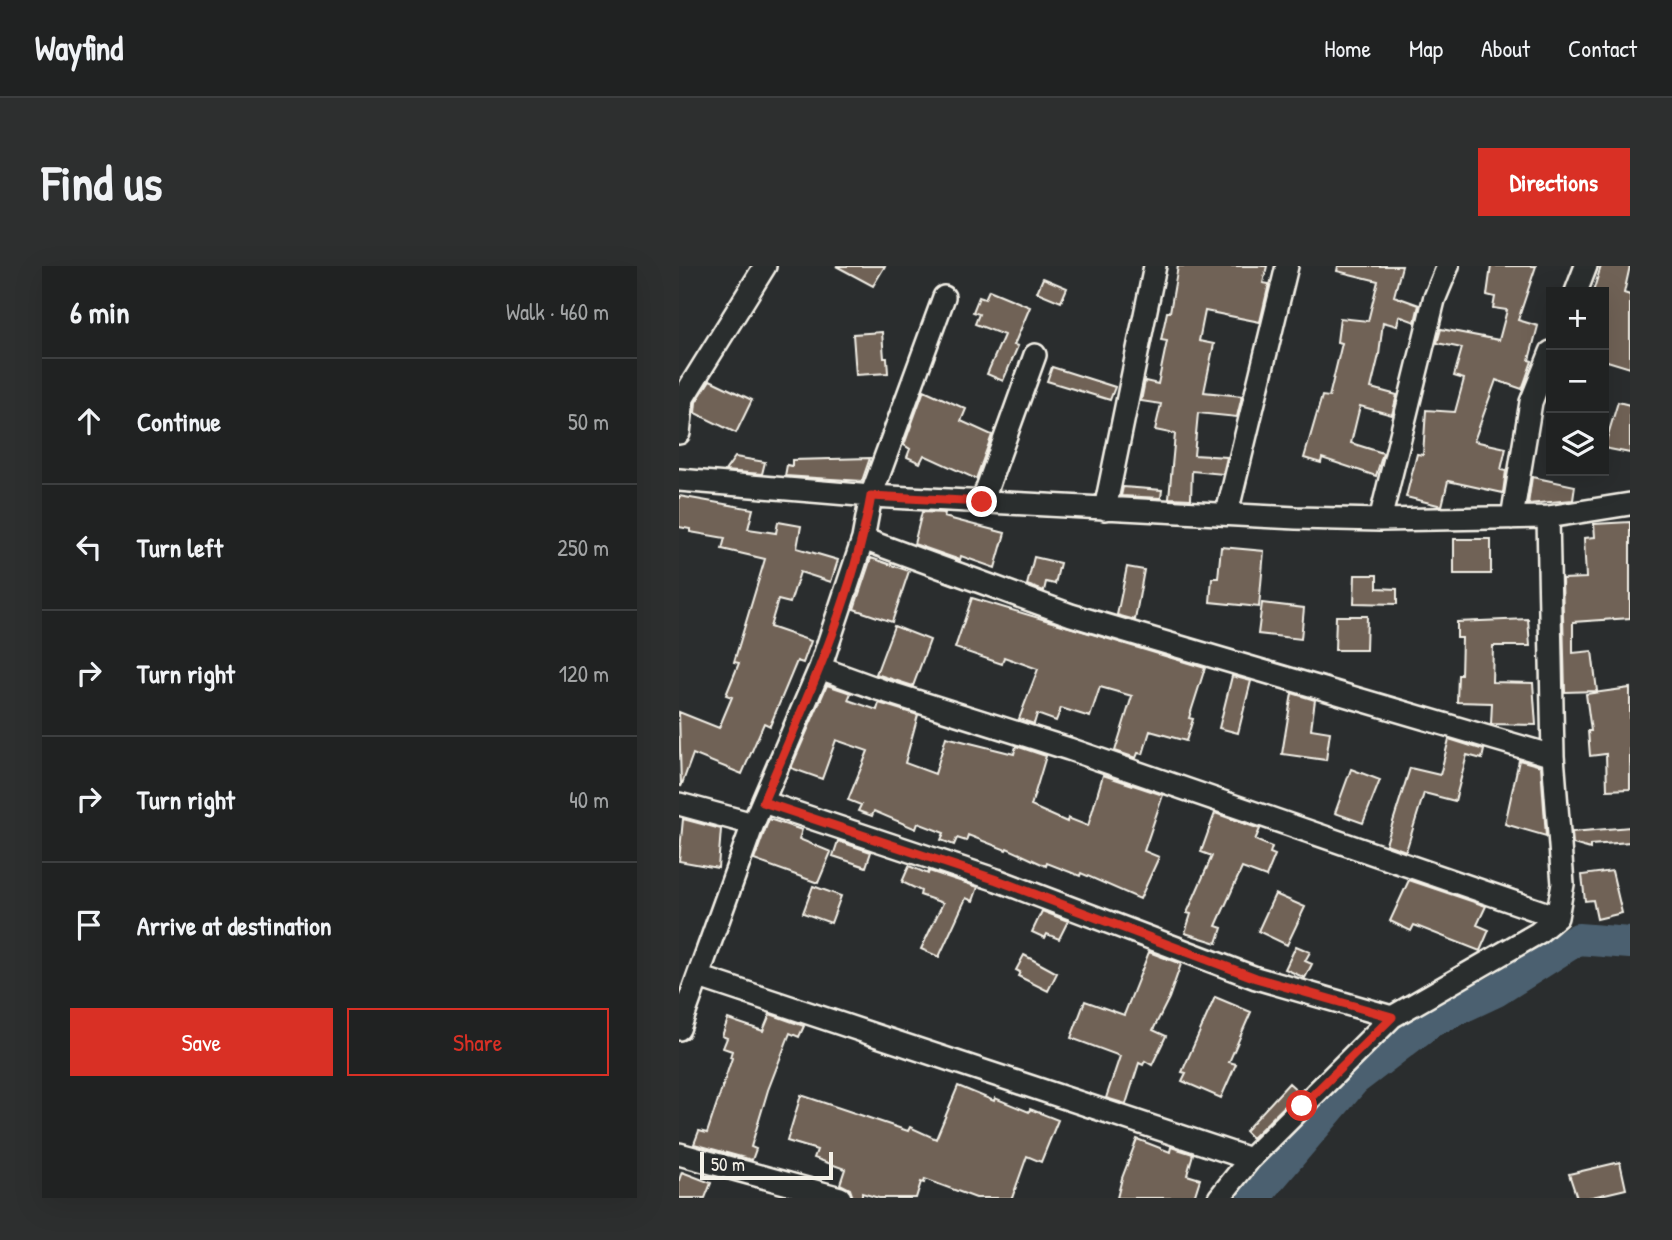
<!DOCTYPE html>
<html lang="en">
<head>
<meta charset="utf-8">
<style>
	body { margin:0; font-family:"Patrick Hand",sans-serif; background:#2d2f2f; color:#f1f3f6 }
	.controls { position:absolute; right:21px; top:21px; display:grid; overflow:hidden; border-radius:0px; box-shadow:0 7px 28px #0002 }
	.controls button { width:63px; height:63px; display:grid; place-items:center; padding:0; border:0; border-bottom:2px solid #3d3f40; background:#202222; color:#f1f3f6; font:35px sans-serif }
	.scale { position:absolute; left:21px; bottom:18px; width:133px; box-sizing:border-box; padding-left:7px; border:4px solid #f4f1e8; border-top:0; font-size:19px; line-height:24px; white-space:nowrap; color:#f4f1e8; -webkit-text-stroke:5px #2a2d2e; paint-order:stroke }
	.stop { position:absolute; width:21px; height:21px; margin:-16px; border:5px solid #d93025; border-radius:50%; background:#fff }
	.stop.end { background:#d93025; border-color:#fff; box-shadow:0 2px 7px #0008 }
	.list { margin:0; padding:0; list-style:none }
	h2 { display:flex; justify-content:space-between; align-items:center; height:91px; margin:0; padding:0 28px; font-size:30px }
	h2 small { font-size:23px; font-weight:400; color:#a2a4a5 }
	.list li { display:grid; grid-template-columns:46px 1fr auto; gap:21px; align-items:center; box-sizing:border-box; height:126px; padding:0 28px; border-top:2px solid #3d3f40 }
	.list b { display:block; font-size:26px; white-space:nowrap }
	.list em { font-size:23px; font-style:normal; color:#a2a4a5 }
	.actions { display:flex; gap:14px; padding:21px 28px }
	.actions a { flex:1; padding:16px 0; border:2px solid #d93025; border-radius:0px; text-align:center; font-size:24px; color:#d93025 }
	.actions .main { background:#d93025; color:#fff }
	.icon { flex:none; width:38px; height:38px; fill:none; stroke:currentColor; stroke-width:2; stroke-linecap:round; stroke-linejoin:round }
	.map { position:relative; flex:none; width:951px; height:932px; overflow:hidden; border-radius:0px }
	header { display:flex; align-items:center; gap:42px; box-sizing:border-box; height:98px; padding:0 35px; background:#202222; border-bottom:2px solid #3d3f40 }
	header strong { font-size:33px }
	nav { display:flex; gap:38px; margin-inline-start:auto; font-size:24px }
	.intro { display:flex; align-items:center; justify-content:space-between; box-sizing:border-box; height:168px; padding:0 42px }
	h1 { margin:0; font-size:49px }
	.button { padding:18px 32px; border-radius:0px; background:#d93025; color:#fff; font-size:24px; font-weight:700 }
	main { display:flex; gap:42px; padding:0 42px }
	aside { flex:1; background:#202222; border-radius:0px; box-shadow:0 7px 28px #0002 }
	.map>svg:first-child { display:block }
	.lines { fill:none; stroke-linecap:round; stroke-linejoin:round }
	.river { stroke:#4c606f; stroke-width:32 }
	.building { fill:#706257; stroke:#f4f1e8; stroke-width:2 }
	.street-casing { stroke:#f4f1e8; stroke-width:26 }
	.street { stroke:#2a2d2e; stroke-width:21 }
	.route { stroke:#d93025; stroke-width:9 }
</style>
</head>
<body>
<header>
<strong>Wayfind</strong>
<nav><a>Home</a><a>Map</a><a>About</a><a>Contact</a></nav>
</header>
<div class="intro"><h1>Find us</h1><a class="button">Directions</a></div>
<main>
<aside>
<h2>6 min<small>Walk · 460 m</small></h2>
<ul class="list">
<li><svg class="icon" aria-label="ahead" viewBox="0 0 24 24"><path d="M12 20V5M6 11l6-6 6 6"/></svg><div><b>Continue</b></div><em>50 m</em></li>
<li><svg class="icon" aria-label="left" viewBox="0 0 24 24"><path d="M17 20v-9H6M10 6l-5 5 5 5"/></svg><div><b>Turn left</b></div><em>250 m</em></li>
<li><svg class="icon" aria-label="right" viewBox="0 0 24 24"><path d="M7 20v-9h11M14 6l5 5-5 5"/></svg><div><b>Turn right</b></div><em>120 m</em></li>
<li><svg class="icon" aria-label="right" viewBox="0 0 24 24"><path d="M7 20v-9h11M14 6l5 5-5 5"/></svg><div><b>Turn right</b></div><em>40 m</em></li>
<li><svg class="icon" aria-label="arrive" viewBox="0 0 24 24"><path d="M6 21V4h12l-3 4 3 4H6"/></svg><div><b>Arrive at destination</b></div></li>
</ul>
<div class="actions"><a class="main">Save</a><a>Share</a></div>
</aside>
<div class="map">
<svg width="951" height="932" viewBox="0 0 951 932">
	<rect width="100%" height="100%" fill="#2a2d2e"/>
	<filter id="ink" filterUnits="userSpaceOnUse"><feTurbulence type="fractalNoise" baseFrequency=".0143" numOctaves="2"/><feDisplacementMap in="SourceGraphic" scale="14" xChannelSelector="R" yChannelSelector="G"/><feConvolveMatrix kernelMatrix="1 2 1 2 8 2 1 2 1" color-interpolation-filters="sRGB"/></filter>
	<g filter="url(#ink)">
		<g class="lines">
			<path class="river" d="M 575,932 L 675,814 L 751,756 L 817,725 L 899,673 L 951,677"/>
		</g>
		<path class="building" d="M 157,0 L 206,0 L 194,20 Z
			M 499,0 L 588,0 L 584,17 L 590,18 L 581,56 L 526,45 L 520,75 L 535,78 L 525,126 L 563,130 L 558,151 L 519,147 L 515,189 L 548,191 L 544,208 L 513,205 L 512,233 L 490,232 L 496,168 L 476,164 L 482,138 L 462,135 L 466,115 L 479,118 L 488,75 L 482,74 L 488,46 L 491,46 Z
			M 659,0 L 723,0 L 715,30 L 740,39 L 736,56 L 720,50 L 718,60 L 704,56 L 700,89 L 692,122 L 718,129 L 713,149 L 681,140 L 672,177 L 704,187 L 697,210 L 643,192 L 642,197 L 625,192 L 643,130 L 650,131 L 663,77 L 658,76 L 661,52 L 689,55 L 699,15 L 658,5 Z
			M 812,0 L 857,0 L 839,54 L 859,60 L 850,94 L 853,95 L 846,115 L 843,123 L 817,114 L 795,175 L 827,182 L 822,204 L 827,205 L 824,227 L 769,215 L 763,240 L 727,231 L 738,188 L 744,189 L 747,144 L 776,146 L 785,113 L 775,110 L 783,82 L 758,77 L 762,63 L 820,74 L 828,44 L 814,42 L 816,31 L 808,29 Z
			M 922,0 L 951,0 L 945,27 L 951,29 L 951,102 L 925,94 L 925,26 L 914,26 Z
			M 364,12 L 388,22 L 382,36 L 358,26 Z
			M 310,24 L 351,41 L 335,79 L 339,80 L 324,115 L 308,108 L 325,69 L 296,58 L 300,48 L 294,46 L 300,31 L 306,33 Z
			M 203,66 L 205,92 L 208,92 L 209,107 L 177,109 L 174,68 Z
			M 373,101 L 436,121 L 431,134 L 368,115 Z
			M 31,114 L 73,134 L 57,167 L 16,147 L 17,136 Z
			M 245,124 L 287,143 L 282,155 L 313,169 L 297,213 L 245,189 L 241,197 L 228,191 L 231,183 L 225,179 Z
			M 939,136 L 951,139 L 951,187 L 925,182 Z
			M 56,191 L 86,196 L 83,208 L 46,205 Z
			M 191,192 L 183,215 L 106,210 L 108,199 L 113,200 L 113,194 Z
			M 853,211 L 896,220 L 894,234 L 849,238 Z
			M 444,221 L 483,224 L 482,232 L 442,230 Z
			M 0,230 L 74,243 L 69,263 L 97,267 L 99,256 L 122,260 L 118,282 L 159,294 L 152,316 L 121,306 L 111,337 L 99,334 L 91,361 L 132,375 L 124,397 L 118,395 L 91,460 L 85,457 L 63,508 L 14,488 L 2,521 L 0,446 L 40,462 L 53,431 L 47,429 L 60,397 L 55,396 L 86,293 L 43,283 L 46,272 L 11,266 L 11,263 L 0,261 Z
			M 243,246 L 266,247 L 265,251 L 326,267 L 316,302 L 282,290 L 281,294 L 235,278 Z
			M 951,256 L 951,352 L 894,356 L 894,387 L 913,385 L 918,425 L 886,426 L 883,313 L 907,312 L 905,272 L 916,271 L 915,258 Z
			M 775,273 L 812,273 L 812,308 L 775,308 Z
			M 542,281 L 585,285 L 580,341 L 531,336 L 533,312 L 539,312 Z
			M 355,291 L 381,297 L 376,318 L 367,316 L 365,325 L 348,319 Z
			M 192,292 L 230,305 L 213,356 L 175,343 Z
			M 448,301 L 465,304 L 456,354 L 438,349 Z
			M 676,309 L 698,309 L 698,322 L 718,323 L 718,338 L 675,337 Z
			M 293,332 L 526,402 L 510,452 L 514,453 L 507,475 L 471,465 L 464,488 L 459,487 L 457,492 L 436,485 L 453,430 L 421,421 L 411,451 L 382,442 L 377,455 L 358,448 L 355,458 L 340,453 L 359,403 L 325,391 L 323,398 L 276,382 Z
			M 583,337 L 625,342 L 622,373 L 579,368 Z
			M 657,350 L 688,350 L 687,384 L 656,384 Z
			M 849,353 L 851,380 L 814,380 L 813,416 L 854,417 L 857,459 L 812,458 L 813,437 L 778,436 L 779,409 L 782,409 L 783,372 L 778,372 L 778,356 Z
			M 215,360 L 251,374 L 234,420 L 197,408 Z
			M 553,410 L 572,415 L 559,467 L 540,462 Z
			M 148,419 L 172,427 L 169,434 L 198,444 L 200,437 L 239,449 L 226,497 L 256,508 L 267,471 L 335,488 L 337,480 L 367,490 L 352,540 L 388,556 L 389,552 L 409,560 L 424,509 L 484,529 L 465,585 L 480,591 L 461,633 L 402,607 L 401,610 L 368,597 L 367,600 L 328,582 L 327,584 L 289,569 L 287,575 L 278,572 L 275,579 L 262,574 L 265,567 L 239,557 L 237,563 L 195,545 L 193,550 L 179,545 L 182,539 L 169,534 L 189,485 L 157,474 L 143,513 L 112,502 Z
			M 951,422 L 951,523 L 928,524 L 927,488 L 911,490 L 909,465 L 912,465 L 907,428 Z
			M 613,427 L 636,434 L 632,463 L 651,466 L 647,494 L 603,488 Z
			M 770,473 L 805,484 L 803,493 L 788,489 L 776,535 L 745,527 L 727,585 L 707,578 L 731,502 L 761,509 Z
			M 840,494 L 862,500 L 867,570 L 826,558 Z
			M 672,503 L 701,514 L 684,557 L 656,547 Z
			M 536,547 L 581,563 L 576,574 L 593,581 L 591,587 L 596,589 L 587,611 L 563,602 L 537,660 L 543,662 L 538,677 L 506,667 L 512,648 L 508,647 L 533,590 L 522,586 Z
			M 4,553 L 42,563 L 39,602 L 0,595 Z
			M 90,553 L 123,564 L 120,573 L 152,586 L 139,617 L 75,594 Z
			M 951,561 L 951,576 L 911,579 L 911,583 L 894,578 L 893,566 Z
			M 159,575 L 192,586 L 187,601 L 154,590 Z
			M 230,600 L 249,608 L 250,605 L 299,621 L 294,635 L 287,632 L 260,691 L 242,683 L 264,637 L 241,629 L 242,625 L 223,616 Z
			M 933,605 L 943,647 L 918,653 L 914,634 L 906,635 L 903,609 Z
			M 730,614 L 807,640 L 798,659 L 810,664 L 801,685 L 735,659 L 732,665 L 711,655 Z
			M 134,620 L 162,630 L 152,657 L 124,647 Z
			M 596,628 L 626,641 L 608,679 L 579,665 Z
			M 363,645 L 389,655 L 380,673 L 368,668 L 366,672 L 353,666 Z
			M 617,680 L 631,686 L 626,695 L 633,698 L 626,712 L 606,703 Z
			M 470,686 L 502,698 L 490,732 L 474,764 L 487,770 L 473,799 L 466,795 L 464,799 L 460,797 L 447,838 L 427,832 L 441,790 L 392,772 L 406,735 L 445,749 Z
			M 345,689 L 378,707 L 369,725 L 339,710 L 341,706 L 337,704 Z
			M 536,731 L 572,746 L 550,796 L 557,798 L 542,832 L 503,815 L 507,807 L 503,806 Z
			M 91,748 L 125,760 L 120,771 L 111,767 L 89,824 L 72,881 L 77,883 L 73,894 L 15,878 L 20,865 L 28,867 L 53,792 L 51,791 L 53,785 L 44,782 L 48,772 L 43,770 L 49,753 L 84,765 Z
			M 610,817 L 620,826 L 573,872 L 566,865 Z
			M 279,820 L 315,835 L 316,832 L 350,846 L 351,843 L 379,854 L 362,896 L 348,890 L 333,932 L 297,932 L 246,913 L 245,917 L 242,916 L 237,932 L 200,932 L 183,927 L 183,932 L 174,932 L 171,923 L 161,918 L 166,903 L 135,892 L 138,884 L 108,875 L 122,829 L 229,865 L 231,861 L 257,873 Z
			M 458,873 L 491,886 L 492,881 L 514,888 L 508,909 L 521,913 L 515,932 L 438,932 L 443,912 Z
			M 941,896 L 947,923 L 909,932 L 898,932 L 890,908 Z
			M 3,906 L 32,917 L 26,932 L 0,932 L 0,914 Z"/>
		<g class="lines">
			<defs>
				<path id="street" d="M 897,26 L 907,0
					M 0,131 L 4,132 L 0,167
					M 4,132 L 86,0
					M 0,214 L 192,230 L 617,252 L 701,254 L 869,251 L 951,238
					M 303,236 L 356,89
					M 426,243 L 476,0
					M 548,247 L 608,0
					M 833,252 L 852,136 L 872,86
					M 701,254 L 755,34 L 769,0
					M 184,273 L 392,349 L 874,490
					M 141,402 L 202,424 L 390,483 L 878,651
					M 84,536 L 318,614 L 577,712 L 713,751
					M 0,538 L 74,558
					M 20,711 L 571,893
					M 0,763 L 74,558 L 141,402 L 184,273 L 192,230 L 265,31
					M 0,888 L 161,932
					M 540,932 L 571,893 L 713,751 L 859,667 L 878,651 L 884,618 L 874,490 L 869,251"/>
			</defs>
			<use href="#street" class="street-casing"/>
			<use href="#street" class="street"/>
		</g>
	</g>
	<g class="lines" filter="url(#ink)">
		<path class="route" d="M 303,236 L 192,230 C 173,337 126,437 84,536 L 318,614 L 577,712 L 713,751 L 623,840"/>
	</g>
</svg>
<div class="controls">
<button>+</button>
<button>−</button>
<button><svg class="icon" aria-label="layers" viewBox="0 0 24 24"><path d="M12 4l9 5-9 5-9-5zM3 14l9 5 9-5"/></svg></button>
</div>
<div class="scale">50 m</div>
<div class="stop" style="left:623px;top:840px"></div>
<div class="stop end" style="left:303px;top:236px"></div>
</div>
</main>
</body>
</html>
